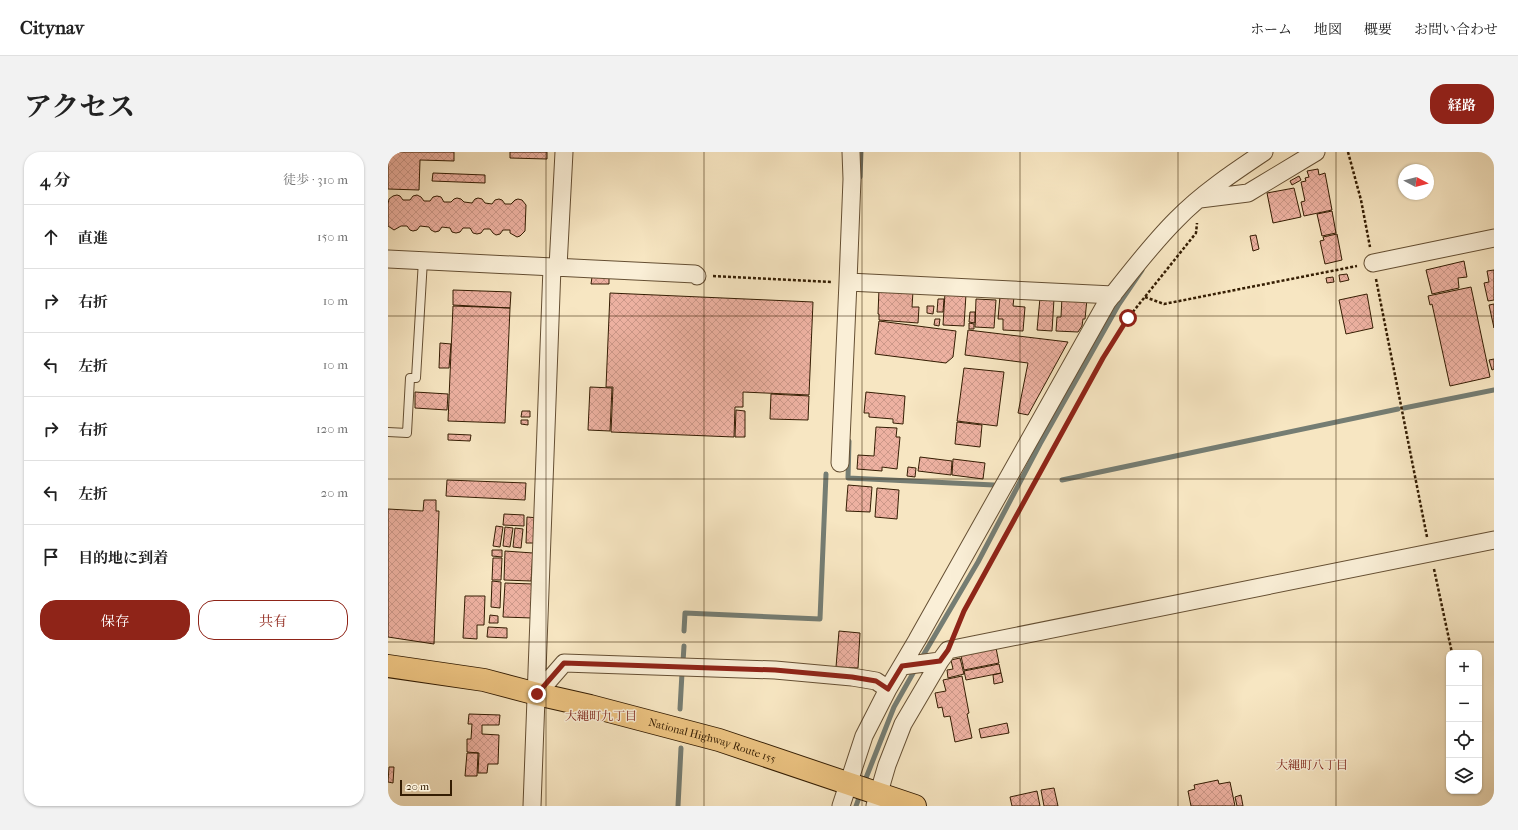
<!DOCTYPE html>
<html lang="ja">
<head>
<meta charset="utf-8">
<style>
	body { margin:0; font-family:"IM FELL French Canon","Noto Serif JP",serif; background:#f2f2f2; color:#222 }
	.controls { position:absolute; right:12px; bottom:12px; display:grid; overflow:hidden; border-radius:8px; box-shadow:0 1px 3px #0004 }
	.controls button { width:36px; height:36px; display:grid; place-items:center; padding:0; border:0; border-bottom:1px solid #e0e0e0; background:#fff; color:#222; font:20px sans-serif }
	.compass { position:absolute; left:1010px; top:12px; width:36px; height:36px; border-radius:50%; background:#fff; box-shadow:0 1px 3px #0004; rotate:97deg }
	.scale { position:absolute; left:12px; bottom:10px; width:52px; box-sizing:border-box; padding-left:4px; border:2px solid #341d03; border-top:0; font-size:11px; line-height:14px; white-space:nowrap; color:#341d03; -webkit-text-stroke:3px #faefd7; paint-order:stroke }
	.stop { position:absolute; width:12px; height:12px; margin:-9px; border:3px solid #8f2418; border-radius:50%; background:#fff }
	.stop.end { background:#8f2418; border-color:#fff; box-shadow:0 1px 4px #0008 }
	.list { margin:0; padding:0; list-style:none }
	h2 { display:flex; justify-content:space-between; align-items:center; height:52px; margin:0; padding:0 16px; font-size:17px }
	h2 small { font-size:13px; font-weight:400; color:#767676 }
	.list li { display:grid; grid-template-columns:26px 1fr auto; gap:12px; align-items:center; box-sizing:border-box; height:64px; padding:0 16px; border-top:1px solid #e0e0e0 }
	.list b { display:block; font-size:15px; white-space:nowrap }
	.list em { font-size:13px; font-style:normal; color:#767676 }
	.actions { display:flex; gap:8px; padding:12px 16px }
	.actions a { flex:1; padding:9px 0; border:1px solid #8f2418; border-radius:16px; text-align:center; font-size:14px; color:#8f2418 }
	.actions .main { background:#8f2418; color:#fff }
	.icon { flex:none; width:22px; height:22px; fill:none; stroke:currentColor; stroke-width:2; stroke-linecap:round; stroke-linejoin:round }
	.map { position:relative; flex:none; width:1106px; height:654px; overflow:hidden; border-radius:16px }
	header { display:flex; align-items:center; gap:24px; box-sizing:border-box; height:56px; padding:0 20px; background:#fff; border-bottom:1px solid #e0e0e0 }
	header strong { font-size:19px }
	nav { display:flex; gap:22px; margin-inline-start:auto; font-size:14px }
	.intro { display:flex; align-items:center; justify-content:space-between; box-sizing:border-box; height:96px; padding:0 24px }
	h1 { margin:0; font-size:28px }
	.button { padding:10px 18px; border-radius:16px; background:#8f2418; color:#fff; font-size:14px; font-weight:700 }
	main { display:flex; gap:24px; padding:0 24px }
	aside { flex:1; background:#fff; border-radius:16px; box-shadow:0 1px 3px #0004 }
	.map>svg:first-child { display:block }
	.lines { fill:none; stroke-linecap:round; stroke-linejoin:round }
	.stream { stroke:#757d73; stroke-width:5 }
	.building { fill:url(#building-cross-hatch); stroke:#341d03 }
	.service-casing { stroke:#654f33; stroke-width:10 }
	.minor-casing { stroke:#654f33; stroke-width:19 }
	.trunk-casing { stroke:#341d03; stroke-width:24 }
	.path { stroke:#341d03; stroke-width:2.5; stroke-dasharray:3 2; stroke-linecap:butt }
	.service { stroke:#faefd7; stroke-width:8 }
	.minor { stroke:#faefd7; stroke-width:17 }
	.trunk { stroke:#ecc381; stroke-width:22 }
	.route { stroke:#8f2418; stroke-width:5 }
	.grid { fill:none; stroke:#341d03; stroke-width:1; stroke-opacity:0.55 }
	.labels { text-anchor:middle; stroke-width:3; stroke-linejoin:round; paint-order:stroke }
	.street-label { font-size:11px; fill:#341d03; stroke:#faefd7 }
	.neighbourhood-label { font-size:12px; fill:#7a1f14; stroke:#faefd7 }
</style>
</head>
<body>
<header>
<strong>Citynav</strong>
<nav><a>ホーム</a><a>地図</a><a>概要</a><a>お問い合わせ</a></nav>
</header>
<div class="intro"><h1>アクセス</h1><a class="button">経路</a></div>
<main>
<aside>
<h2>4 分<small>徒歩 · 310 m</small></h2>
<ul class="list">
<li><svg class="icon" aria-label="ahead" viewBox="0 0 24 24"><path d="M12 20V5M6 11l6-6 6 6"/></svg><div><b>直進</b></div><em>150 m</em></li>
<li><svg class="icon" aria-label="right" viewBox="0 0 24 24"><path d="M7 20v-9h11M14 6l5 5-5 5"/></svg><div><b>右折</b></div><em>10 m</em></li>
<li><svg class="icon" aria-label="left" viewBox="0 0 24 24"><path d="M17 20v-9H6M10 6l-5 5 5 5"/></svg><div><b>左折</b></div><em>10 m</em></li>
<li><svg class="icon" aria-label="right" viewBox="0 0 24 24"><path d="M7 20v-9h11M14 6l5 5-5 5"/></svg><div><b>右折</b></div><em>120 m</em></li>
<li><svg class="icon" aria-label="left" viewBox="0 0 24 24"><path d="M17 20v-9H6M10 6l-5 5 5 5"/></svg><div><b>左折</b></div><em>20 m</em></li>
<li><svg class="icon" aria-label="arrive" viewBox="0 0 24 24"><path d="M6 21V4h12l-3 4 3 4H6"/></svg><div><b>目的地に到着</b></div></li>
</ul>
<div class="actions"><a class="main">保存</a><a>共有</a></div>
</aside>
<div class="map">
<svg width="1106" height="654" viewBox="0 0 1106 654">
	<defs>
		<pattern id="building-cross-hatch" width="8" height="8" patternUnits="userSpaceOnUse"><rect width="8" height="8" fill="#edb1a1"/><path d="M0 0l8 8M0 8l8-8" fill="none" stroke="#cc9889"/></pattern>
	</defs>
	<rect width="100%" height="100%" fill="#f7e6c2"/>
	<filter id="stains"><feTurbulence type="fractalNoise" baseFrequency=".005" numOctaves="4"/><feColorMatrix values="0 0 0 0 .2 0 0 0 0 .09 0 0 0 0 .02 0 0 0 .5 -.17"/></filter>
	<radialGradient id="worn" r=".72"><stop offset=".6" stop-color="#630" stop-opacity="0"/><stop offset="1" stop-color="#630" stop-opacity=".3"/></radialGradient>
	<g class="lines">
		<path class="stream" d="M 472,25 L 473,0
			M 1016,256 L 1106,238
			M 461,289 L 460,326 L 606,333
			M 674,328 L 1010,257
			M 296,479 L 297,461 L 432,467 L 438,322
			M 533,507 L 590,410 L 652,292 L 731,152 L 754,118
			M 295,510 L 296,494
			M 292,557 L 294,521
			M 476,631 L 506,555 L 528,516
			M 290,654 L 293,596
			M 468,654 L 473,640"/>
	</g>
	<path class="building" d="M 0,0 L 66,0 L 66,9 L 32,8 L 31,38 L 0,37 Z
		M 122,0 L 159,0 L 159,7 L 122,6 Z
		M 930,17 L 931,23 L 937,21 L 944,58 L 916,64 L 913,50 L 917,49 L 913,30 L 918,29 L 917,26 L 921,25 L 919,19 Z
		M 45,21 L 97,23 L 97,31 L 44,29 Z
		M 911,24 L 913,28 L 904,33 L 902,29 Z
		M 906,36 L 913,65 L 885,71 L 879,41 Z
		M 9,43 L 12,44 L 15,48 L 22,48 L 25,44 L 29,43 L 33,45 L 36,49 L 42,49 L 45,45 L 49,44 L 53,45 L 56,50 L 63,50 L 66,47 L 69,46 L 73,47 L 76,50 L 84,51 L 87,47 L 90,46 L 94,47 L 97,51 L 104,52 L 107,48 L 111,47 L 114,48 L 117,52 L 123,52 L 127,48 L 130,47 L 134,48 L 138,53 L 137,79 L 132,84 L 129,85 L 122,81 L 122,78 L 115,78 L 112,82 L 108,83 L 105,81 L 102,77 L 96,77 L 93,81 L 89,82 L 85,81 L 82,76 L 75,76 L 72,80 L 68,81 L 64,80 L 62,76 L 54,75 L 51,79 L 47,80 L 43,78 L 41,75 L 32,74 L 29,78 L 25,79 L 22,78 L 19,74 L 13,74 L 6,78 L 0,74 L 0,52 L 1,47 L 5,44 Z
		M 944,59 L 948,81 L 934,84 L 929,62 Z
		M 949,82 L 954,108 L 937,112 L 932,89 L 936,88 L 935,85 Z
		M 868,83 L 871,97 L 865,99 L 862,84 Z
		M 1076,109 L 1079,125 L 1070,126 L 1071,136 L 1044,142 L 1038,118 Z
		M 1106,118 L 1106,148 L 1100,149 L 1096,131 L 1101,130 L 1099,119 Z
		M 959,122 L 961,128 L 952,130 L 951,123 Z
		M 204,125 L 221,126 L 221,132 L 203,132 Z
		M 945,125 L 946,130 L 939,131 L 938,126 Z
		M 1083,135 L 1102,225 L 1062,234 L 1044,152 L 1042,153 L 1040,144 Z
		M 491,137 L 525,139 L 524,155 L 531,155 L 530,171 L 491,168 L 491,162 L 490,162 Z
		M 65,138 L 123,140 L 122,156 L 65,153 Z
		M 222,141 L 425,150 L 421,243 L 355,240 L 355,255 L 347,255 L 346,285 L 223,280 L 225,235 L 218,235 Z
		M 557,141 L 578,142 L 576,174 L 555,173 Z
		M 979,142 L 985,176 L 958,182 L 951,148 Z
		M 612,144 L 626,145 L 625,154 L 637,155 L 635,179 L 615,178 L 615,167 L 610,167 Z
		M 674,145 L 699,147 L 697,167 L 695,167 L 694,174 L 690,180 L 668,179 L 669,165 L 673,165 Z
		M 652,146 L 666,147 L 664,179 L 649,178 Z
		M 550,147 L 556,147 L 555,160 L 549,160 Z
		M 588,147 L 608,148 L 606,176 L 587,175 Z
		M 1106,152 L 1106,176 L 1101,153 Z
		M 65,154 L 122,156 L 117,271 L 60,269 Z
		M 539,154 L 546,154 L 545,162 L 539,161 Z
		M 582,160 L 587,160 L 587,171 L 581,170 Z
		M 547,167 L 552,167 L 551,174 L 546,173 Z
		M 491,169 L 568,179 L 565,205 L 558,211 L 487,202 Z
		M 581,171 L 586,172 L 586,177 L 581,177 Z
		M 580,178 L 680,190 L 640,263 L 630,261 L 640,211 L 577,203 Z
		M 52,191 L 63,192 L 61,216 L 51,216 Z
		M 1106,207 L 1106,217 L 1104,218 L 1101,208 Z
		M 576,216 L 616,220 L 609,274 L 569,269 Z
		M 202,235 L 224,236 L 222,279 L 200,278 Z
		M 27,240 L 60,242 L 59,258 L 27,256 Z
		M 478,240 L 517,244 L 515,272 L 505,271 L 505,267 L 481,265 L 481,261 L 476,261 Z
		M 383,242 L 421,244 L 420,268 L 382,267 Z
		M 348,258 L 357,259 L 357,285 L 347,285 Z
		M 134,259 L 142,259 L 142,265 L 133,265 Z
		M 133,268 L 140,268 L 140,273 L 133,272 Z
		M 569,270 L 594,273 L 592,295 L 567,292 Z
		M 488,275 L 509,276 L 508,285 L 512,285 L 509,317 L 494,315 L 494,319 L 469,317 L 470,303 L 486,304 Z
		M 60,282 L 83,283 L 82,289 L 60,288 Z
		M 532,305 L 564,309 L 563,323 L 530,319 Z
		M 565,307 L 597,311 L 595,327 L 564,323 Z
		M 520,315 L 528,316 L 527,325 L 519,324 Z
		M 59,328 L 138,331 L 137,348 L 58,344 Z
		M 460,333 L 484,335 L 482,360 L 458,359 Z
		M 489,336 L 511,338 L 509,367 L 487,365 Z
		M 36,348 L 48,348 L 48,359 L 51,359 L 46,492 L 0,485 L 0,357 L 35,359 Z
		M 116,362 L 136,363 L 136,374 L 115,373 Z
		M 139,365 L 151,366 L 150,391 L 138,391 Z
		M 108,374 L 115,375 L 112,395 L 105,394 Z
		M 117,375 L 125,376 L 122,395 L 115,394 Z
		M 127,376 L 135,377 L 133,396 L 125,395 Z
		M 104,398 L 114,398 L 114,405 L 104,404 Z
		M 117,399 L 145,401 L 143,429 L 116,428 Z
		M 105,406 L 114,406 L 113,428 L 104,428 Z
		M 104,429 L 113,430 L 112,456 L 103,455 Z
		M 117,431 L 145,432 L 144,466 L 115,465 Z
		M 77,444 L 97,444 L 96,473 L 89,473 L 89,487 L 75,486 Z
		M 102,463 L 110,464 L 110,471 L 101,471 Z
		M 100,475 L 119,476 L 119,486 L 99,485 Z
		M 451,479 L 472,481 L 470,516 L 448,515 Z
		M 608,496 L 611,511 L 576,518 L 573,504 Z
		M 572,506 L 576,522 L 560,526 L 559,518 L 565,517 L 563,508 Z
		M 611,512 L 613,521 L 578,528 L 576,519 Z
		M 613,521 L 615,530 L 606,532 L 605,523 Z
		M 574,524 L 581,561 L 579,562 L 584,586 L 567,590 L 562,564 L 556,565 L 554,555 L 550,556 L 547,541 L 558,539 L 555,528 Z
		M 81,562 L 112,563 L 111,573 L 94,573 L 94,582 L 111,583 L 110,612 L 100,612 L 99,621 L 90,621 L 91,601 L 79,600 L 79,587 L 83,587 L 84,572 L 80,572 Z
		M 619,571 L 621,581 L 593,586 L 591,577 Z
		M 79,601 L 90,601 L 89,624 L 77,624 Z
		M 1,615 L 6,615 L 5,631 L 0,630 Z
		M 830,628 L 831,632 L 842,630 L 847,654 L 803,654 L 800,639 L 807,637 L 806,633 Z
		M 666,636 L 670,654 L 656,654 L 653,638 Z
		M 649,639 L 652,654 L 624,654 L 622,645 Z
		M 853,643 L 855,654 L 849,654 L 847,645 Z"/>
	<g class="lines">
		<defs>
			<path id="service" d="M 0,280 L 19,281 L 22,226 L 28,226 L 35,108"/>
			<path id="minor" d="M 463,0 L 464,27 L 460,130 L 725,143
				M 812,47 L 860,41 L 928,0
				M 0,107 L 307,122 L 309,124
				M 985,111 L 1106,86
				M 170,115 L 176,0
				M 452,311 L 460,130
				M 514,514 L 552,509
				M 149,542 L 176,511 L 387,518 L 464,525 L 488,529 L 500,537
				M 144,654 L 164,115
				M 453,654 L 476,584 L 500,537 L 529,488 L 719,150 C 741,122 763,93 788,68 C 813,42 846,20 876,0
				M 487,654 L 499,613 L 515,572 L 552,509 L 560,498 L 1106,388"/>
			<g id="trunk">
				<path id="s1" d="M 0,514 L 96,528 L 149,542 L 202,554 L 331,588 L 527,654"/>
			</g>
		</defs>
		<use href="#service" class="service-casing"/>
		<use href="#minor" class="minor-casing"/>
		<use href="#trunk" class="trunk-casing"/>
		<path class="path" d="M 960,0 L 973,48 L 982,95
			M 325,124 L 444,130
			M 988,127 L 1039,385
			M 757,145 L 776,152 L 969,114
			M 1046,417 L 1064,501
			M 568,479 L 576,459 L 715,206 L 740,166 L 808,81 L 809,71"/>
		<use href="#service" class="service"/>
		<use href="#minor" class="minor"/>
		<use href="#trunk" class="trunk"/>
	</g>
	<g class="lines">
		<path class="route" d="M 149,542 L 176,511 L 387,518 L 464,525 L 488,529 L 500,537 L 514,514 L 552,509 L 560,498 L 576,459 L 715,206 L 740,166"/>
	</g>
	<path class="grid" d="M 158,0 L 158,654M 316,0 L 316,654M 474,0 L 474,654M 632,0 L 632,654M 790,0 L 790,654M 948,0 L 948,654M 0,164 L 1106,164M 0,327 L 1106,327M 0,490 L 1106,490"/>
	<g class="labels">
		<g class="street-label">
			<text dy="4" stroke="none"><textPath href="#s1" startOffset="333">National Highway Route 155</textPath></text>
		</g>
		<g class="neighbourhood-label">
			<text x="213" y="568">大縄町九丁目</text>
			<text x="924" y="617">大縄町八丁目</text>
		</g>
	</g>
	<rect width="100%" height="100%" filter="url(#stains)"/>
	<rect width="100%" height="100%" fill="url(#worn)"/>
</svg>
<div class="controls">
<button>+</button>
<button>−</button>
<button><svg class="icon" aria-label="locate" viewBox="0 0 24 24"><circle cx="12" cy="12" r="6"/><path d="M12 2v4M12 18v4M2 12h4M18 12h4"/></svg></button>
<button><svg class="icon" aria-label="layers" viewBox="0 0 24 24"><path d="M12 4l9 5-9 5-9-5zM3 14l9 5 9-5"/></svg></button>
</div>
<svg class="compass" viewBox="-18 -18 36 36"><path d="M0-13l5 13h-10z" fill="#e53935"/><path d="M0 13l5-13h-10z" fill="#767676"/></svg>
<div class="scale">20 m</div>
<div class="stop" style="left:740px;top:166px"></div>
<div class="stop end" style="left:149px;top:542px"></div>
</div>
</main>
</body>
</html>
